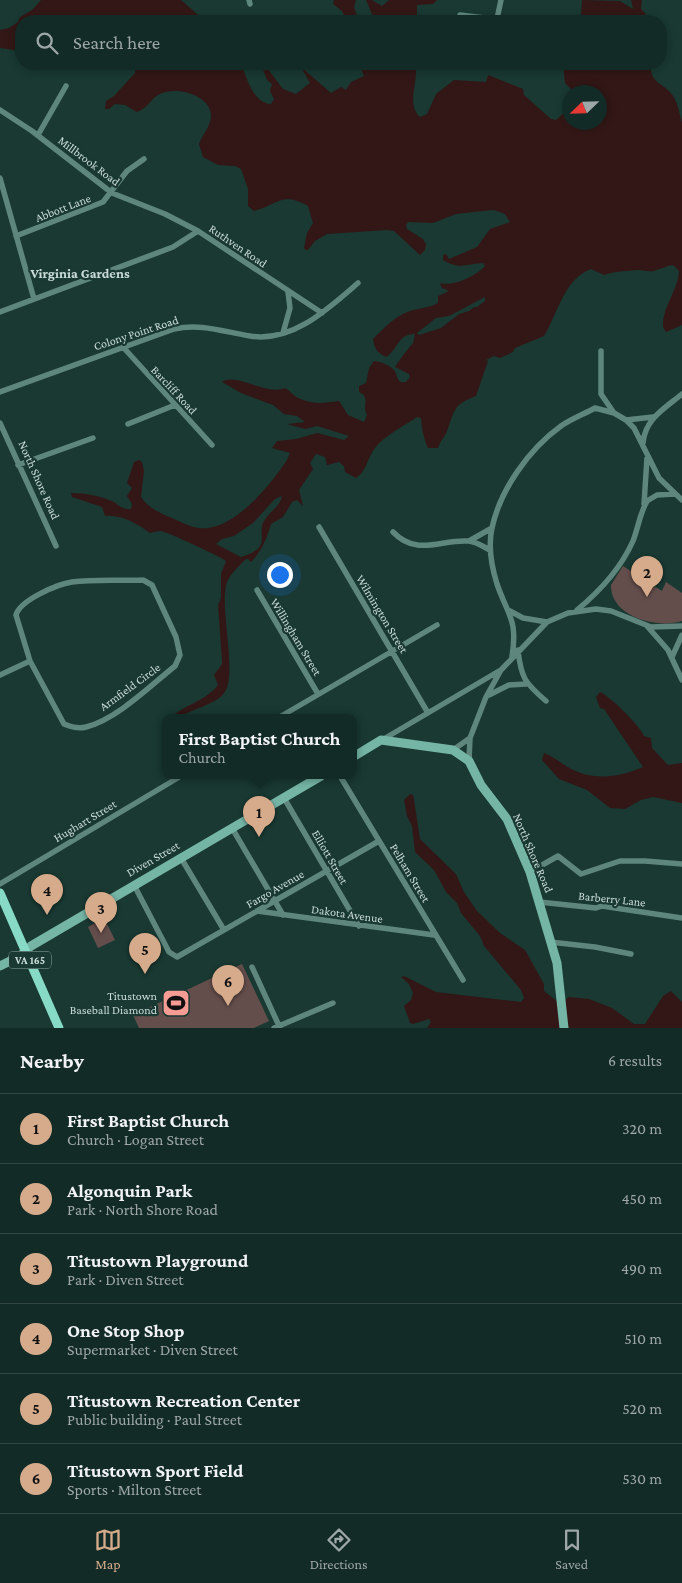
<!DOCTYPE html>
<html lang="en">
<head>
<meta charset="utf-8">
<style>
	body { margin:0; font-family:"Crimson Pro",serif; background:#1c332e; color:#f1f3f6 }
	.compass { position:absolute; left:562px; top:85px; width:45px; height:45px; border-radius:50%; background:#132b26; box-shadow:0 2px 8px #0003; rotate:247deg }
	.you { position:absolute; left:279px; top:574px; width:18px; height:18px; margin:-12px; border:4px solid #fff; border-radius:50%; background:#1a73e8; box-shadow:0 0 0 8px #1a73e833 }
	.badge { display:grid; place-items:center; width:32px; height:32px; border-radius:50%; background:#d6ab8b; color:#111; font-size:16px; font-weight:700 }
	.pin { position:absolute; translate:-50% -41px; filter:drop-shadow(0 1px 2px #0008) }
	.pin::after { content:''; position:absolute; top:26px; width:18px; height:15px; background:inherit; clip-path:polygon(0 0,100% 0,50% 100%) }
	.popup { position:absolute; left:162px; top:714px; width:195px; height:65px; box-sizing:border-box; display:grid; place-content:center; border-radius:10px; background:#132b26; filter:drop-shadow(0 1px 4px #0005); font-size:16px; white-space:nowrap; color:#9da7a7 }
	.popup b { font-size:19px; color:#f1f3f6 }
	.popup::after { content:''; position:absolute; left:50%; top:100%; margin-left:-10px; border:10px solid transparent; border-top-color:#132b26 }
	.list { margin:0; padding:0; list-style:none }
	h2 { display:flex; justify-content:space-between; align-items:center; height:65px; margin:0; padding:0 20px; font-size:21px }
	h2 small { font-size:16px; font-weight:400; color:#9da7a7 }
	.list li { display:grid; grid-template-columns:32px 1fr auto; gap:15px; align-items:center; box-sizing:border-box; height:70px; padding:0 20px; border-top:1px solid #324743 }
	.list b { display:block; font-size:19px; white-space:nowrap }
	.list p { margin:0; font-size:16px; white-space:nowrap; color:#9da7a7 }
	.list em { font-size:16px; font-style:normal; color:#9da7a7 }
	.icon { flex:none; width:28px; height:28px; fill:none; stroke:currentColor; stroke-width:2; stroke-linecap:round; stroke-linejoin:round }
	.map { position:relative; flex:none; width:682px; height:1028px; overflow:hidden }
	.search { position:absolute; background:#132b26; box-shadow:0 2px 8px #0003; left:15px; right:15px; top:15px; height:55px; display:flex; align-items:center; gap:12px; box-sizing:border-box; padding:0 18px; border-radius:20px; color:#9da7a7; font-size:19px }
	.sheet { height:485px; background:#132b26 }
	nav { display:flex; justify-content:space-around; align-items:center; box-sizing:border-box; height:70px; border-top:1px solid #324743; background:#132b26; font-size:14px; color:#9da7a7 }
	nav a { display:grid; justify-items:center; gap:2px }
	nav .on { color:#d6ab8b }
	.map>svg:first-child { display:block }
	.green { fill:#644e4c }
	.water { fill:#321716; fill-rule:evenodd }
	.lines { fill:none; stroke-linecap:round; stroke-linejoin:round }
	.street { stroke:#5f867c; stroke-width:5.5 }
	.secondary { stroke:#75b5a6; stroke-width:9 }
	.primary { stroke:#86dac6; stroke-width:9 }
	.labels { text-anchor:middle; stroke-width:4.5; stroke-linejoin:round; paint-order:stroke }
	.shield { fill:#193932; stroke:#95aba6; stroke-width:1 }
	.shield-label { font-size:11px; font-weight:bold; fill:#cadcd7 }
	.street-label { font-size:12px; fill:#cadcd7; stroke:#193932 }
	.poi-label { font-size:12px; fill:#cadcd7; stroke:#193932; text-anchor:end }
	.neighbourhood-label { font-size:14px; font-weight:bold; fill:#cadcd7; stroke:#193932 }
</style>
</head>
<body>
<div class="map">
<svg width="682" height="1028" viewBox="0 0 682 1028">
	<rect width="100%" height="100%" fill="#193932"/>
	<path class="green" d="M 623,566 L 662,591 L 666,582 L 682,593 L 682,621 C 658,629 610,617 611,585 Z
		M 104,918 L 115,940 L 98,948 L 88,927 Z
		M 242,964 L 269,1021 L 254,1028 L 139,1028 L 133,1015 Z"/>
	<path class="water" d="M 41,0 L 181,0 L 205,21 L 21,21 L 21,51 L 0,48 L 0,30 L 9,28 L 18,22 L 20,17 L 32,10 Z
		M 334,0 L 356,0 L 354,7 L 359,21 L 347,21 L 342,11 L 333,4 Z
		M 366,0 L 372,0 L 382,6 L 389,0 L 437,0 L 433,4 L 417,5 L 417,21 L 375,21 Z
		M 582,0 L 620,1 L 633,9 L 631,0 L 642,0 L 641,9 L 646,14 L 642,17 L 643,21 L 592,21 L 595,19 L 594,15 L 590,15 L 589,21 L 577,21 L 581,15 Z
		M 136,64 L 241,64 C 247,78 253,103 271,104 L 274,99 L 270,91 L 272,84 L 267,80 L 261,64 L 264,64 L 283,89 L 296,94 L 310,83 L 301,67 L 331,93 L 341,87 L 346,90 L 351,82 L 364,76 L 359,64 L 415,64 C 420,80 405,103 420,117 L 427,114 L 436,94 L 454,80 L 486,82 L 488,75 L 523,89 L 524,95 L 551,119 L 556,120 L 569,108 L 570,122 L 600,122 L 600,92 L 574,92 L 565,83 L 563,64 L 650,64 C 652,83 657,80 669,91 C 678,100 679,112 682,123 L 682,325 L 666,332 L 663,327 C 662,307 678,291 679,271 L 673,265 C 666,266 661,269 654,271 C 650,272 643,270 638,270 C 626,271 615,271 604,275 L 591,269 C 564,279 558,313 544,336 L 515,348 L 513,352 L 500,358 L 494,356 L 486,360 L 488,361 L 476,396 C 452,405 455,411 447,431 C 445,437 440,441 438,448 L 428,448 C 423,437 422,428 421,418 L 417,417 C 403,427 386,434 375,448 C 367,458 367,471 356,478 L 345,472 L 344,466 L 339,462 L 327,465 L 325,457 L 316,454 L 310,463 L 313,469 L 299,490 L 303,506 L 297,500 L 292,502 L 283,517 L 271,524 C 267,538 262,551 251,562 L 248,559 L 246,559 C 240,565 232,572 228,580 C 217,601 239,675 224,693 C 215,705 191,709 178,718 L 170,718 C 184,705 206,701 218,685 L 214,675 L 222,664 L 222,660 L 218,605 L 221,598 L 221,574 L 226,561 C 221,557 168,532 161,531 C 157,531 153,532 150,533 C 138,524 121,514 105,516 L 102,507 L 72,497 L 71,493 C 85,493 101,496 114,502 C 119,506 124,510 131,509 L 132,504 L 127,496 L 132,488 L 127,483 L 134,462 L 139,460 L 142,462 L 144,471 L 141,497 C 147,507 161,514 172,518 C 184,523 194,530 208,528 C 239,524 271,484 287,460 L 290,453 L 272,448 L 277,441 L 296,439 L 317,433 L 344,440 L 349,436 L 317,426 L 305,429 L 287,424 L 305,422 L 297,416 L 284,414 L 273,405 L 241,393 L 222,382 C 237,372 265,396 285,388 C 291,391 292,395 298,398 C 315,405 322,403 339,401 L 348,415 L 364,422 L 367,415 L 365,410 C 365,402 368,396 359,392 L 359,386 L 366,383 L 369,368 L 374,361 C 379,361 389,365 393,369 C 399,374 395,384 406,382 L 410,377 L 409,374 L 395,367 C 400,359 406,351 413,343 L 415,334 C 397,334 399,349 386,357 C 377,352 375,350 373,339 C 381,331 392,319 403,314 C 414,308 427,309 438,303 L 438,296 L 449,291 L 442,288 L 440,283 C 453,287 476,276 485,266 L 483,263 C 466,264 460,270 443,260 L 443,255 L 446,254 L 449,259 L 477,247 L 490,229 L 510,222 L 505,214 L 494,210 L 473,212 L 456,214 L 433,223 L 408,222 L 406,225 L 407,229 L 423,239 L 426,244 L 425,250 L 420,255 L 394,231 L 387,230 L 327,234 L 315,241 L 308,250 L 306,250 L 304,248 L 307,233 L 313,223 L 308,206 C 281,191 278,205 254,211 L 248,206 L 248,189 L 241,169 L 235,166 L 218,165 L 203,157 L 199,144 C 202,135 211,126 211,116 C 211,95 175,85 158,95 C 150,100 147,109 137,112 L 125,105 L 115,104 L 109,109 L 105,109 L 106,101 L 114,96 L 135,73 ZM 485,297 L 485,301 L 477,307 L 474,307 L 469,311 L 459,314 L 441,328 L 419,335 L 417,333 L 436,318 L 449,316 ZM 282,496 C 280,506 272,510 266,518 C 253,535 276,546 241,557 L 216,544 L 222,539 L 234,536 L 253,523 L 275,499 Z
		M 600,692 C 609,695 641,727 644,736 L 651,738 L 652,748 L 668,765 L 682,763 L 682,803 L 653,797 L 641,800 L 625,809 L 610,808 L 587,790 L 559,779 L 542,760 L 544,753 C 554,757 562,764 571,769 C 595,781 620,777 643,767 L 604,709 L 600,708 L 596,697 Z
		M 410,794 L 413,795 L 414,800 L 420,839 L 456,874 L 464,892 L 477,911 L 500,933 L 525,950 L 544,984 L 544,991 L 558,1002 L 564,1001 L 569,997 L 589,999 L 612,1008 L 634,1024 L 645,1024 L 663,996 L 671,991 L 682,1002 L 682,1028 L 427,1028 L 431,1022 L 429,1019 L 413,1024 L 410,1023 L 404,1006 L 411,1000 L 413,993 L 409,984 L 401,977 L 404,976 L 436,992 L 521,1002 L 524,998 L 521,990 L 484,946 L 480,936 L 461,913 L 457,903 L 446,892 L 434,870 L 415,852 L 412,826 L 407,816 L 404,800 Z"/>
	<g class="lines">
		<path class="street" d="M 249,0 L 250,4
			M 460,15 L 509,21
			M 497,19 L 501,0
			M 0,110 L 32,131 L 112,193 L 165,214 L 198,231
			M 38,135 L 66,86
			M 0,178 L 34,299
			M 16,236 L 103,202 L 127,171 L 144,159
			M 0,312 L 173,247 L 198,231 L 322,313
			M 283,333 L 290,308 L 288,292
			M 123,347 L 212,445
			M 601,351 L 601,394 L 614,413
			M 0,392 L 174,329 C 201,323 224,332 250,336 C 292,343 328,309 358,283
			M 626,420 L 653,417
			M 0,423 L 56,546
			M 128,424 L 175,405
			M 643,443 C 645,419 665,408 682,394
			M 18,465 L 93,438
			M 644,504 L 647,458
			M 319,527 L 428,713
			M 393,532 C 417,557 441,539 468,541 C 475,541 484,547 490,550
			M 469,541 L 492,528
			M 143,580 L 152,585 L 176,637 L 180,655 L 175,666 C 150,686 117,719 86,727 C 79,729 71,727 64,724 L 30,661 L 16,615 C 20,600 58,584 72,582 C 95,579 120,581 143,580 Z
			M 257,590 L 318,694
			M 577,610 C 600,591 621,568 633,541 C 638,528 640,513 647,501 L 657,495 L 675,494
			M 510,611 L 523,618 L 547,622
			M 647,626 L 668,650 L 682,680
			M 518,650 C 521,678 525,683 546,701
			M 512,657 C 518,619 508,616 497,584 C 492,568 488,546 492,528 C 500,490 529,449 561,426 C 571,419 584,414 595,408 L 614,413 L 626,420 L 634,428 L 659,478 L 682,500
			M 672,657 L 682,635
			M 0,675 L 30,661
			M 489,695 L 509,685 L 526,684
			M 278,718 L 437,625
			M 382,740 L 499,671
			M 453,750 L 470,738
			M 469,761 L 470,738 L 486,697 L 501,670 L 547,622 L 568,613 L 596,609 L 611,611 L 651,627 L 682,626
			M 340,776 L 463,980
			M 284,798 L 359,926
			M 232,828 L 283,915
			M 181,858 L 224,930
			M 530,872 L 558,856 L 581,874 L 620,861 L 645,861 L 682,864
			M 0,884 L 181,776
			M 134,885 L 169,952 L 177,957 L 379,841
			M 539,902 L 596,908 L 602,906 L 682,918
			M 257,911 L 434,935
			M 550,942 L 595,947 L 631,954
			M 252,967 L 280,1028
			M 274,1028 L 333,1003"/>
		<path class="secondary" d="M 353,757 L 381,740 L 453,750 L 469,761 L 481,785 L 507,819 L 530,872 L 557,963 L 564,1028
			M 0,966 L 20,956 L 31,946 L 321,776"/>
		<path class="primary" d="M 0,893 L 59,1028"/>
	</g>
	<defs>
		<symbol id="stadium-square" viewBox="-11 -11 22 22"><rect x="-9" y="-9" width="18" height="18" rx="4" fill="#f59c95" stroke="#193932"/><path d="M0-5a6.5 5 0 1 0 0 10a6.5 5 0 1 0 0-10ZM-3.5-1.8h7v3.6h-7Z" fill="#111"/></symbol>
	</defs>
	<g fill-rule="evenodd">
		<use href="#stadium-square" x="160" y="987" width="32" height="32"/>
	</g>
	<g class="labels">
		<rect class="shield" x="9" y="951.5" width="42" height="17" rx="4"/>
		<g class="shield-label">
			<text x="30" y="964">VA 165</text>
		</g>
		<g class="street-label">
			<text transform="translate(89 161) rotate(37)" y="4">Millbrook Road</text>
			<text transform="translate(63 208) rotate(-21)" y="4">Abbott Lane</text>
			<text transform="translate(238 246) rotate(34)" y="4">Ruthven Road</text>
			<text transform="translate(136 333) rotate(-18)" y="4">Colony Point Road</text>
			<text transform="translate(174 390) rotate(47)" y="4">Barcliff Road</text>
			<text transform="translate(39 480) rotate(66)" y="4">North Shore Road</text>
			<text transform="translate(382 614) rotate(59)" y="4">Wilmington Street</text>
			<text transform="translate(296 637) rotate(59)" y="4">Willingham Street</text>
			<text transform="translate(130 687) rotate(-36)" y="4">Armfield Circle</text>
			<text transform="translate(85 821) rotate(-31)" y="4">Hughart Street</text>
			<text transform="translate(533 853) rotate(67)" y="4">North Shore Road</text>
			<text transform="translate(330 857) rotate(60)" y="4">Elliott Street</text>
			<text transform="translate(153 859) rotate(-30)" y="4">Diven Street</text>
			<text transform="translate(410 873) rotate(59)" y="4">Pelham Street</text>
			<text transform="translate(275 889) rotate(-30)" y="4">Fargo Avenue</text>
			<text transform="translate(612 899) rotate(6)" y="4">Barberry Lane</text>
			<text transform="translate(347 914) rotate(8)" y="4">Dakota Avenue</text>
		</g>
		<g class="poi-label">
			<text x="157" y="1000">Titustown<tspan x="157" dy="14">Baseball Diamond</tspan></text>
		</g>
		<g class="neighbourhood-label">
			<text x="80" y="278">Virginia Gardens</text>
		</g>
	</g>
</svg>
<svg class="compass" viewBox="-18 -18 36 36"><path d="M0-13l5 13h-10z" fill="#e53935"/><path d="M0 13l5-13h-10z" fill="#9da7a7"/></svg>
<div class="you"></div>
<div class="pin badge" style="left:259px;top:837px">1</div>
<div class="popup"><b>First Baptist Church</b>Church</div>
<div class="pin badge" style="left:647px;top:597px">2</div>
<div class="pin badge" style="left:101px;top:933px">3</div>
<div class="pin badge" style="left:47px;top:915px">4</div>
<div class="pin badge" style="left:145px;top:974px">5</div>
<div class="pin badge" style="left:228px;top:1006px">6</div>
<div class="search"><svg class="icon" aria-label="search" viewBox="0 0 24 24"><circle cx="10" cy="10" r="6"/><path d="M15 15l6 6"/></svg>Search here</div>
</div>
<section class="sheet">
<h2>Nearby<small>6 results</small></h2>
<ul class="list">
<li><span class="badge">1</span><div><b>First Baptist Church</b><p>Church · Logan Street</p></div><em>320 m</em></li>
<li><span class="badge">2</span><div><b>Algonquin Park</b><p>Park · North Shore Road</p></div><em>450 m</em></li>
<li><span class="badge">3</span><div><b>Titustown Playground</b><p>Park · Diven Street</p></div><em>490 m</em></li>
<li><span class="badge">4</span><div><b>One Stop Shop</b><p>Supermarket · Diven Street</p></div><em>510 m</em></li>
<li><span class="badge">5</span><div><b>Titustown Recreation Center</b><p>Public building · Paul Street</p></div><em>520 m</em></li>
<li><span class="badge">6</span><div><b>Titustown Sport Field</b><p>Sports · Milton Street</p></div><em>530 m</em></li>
</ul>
</section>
<nav>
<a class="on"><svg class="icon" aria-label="map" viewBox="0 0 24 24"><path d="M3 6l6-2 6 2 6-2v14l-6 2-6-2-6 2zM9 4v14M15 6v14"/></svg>Map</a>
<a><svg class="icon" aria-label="directions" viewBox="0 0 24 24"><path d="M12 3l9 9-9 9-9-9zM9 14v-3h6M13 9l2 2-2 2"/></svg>Directions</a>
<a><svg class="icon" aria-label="saved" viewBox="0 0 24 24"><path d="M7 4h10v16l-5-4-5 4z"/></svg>Saved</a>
</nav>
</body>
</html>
